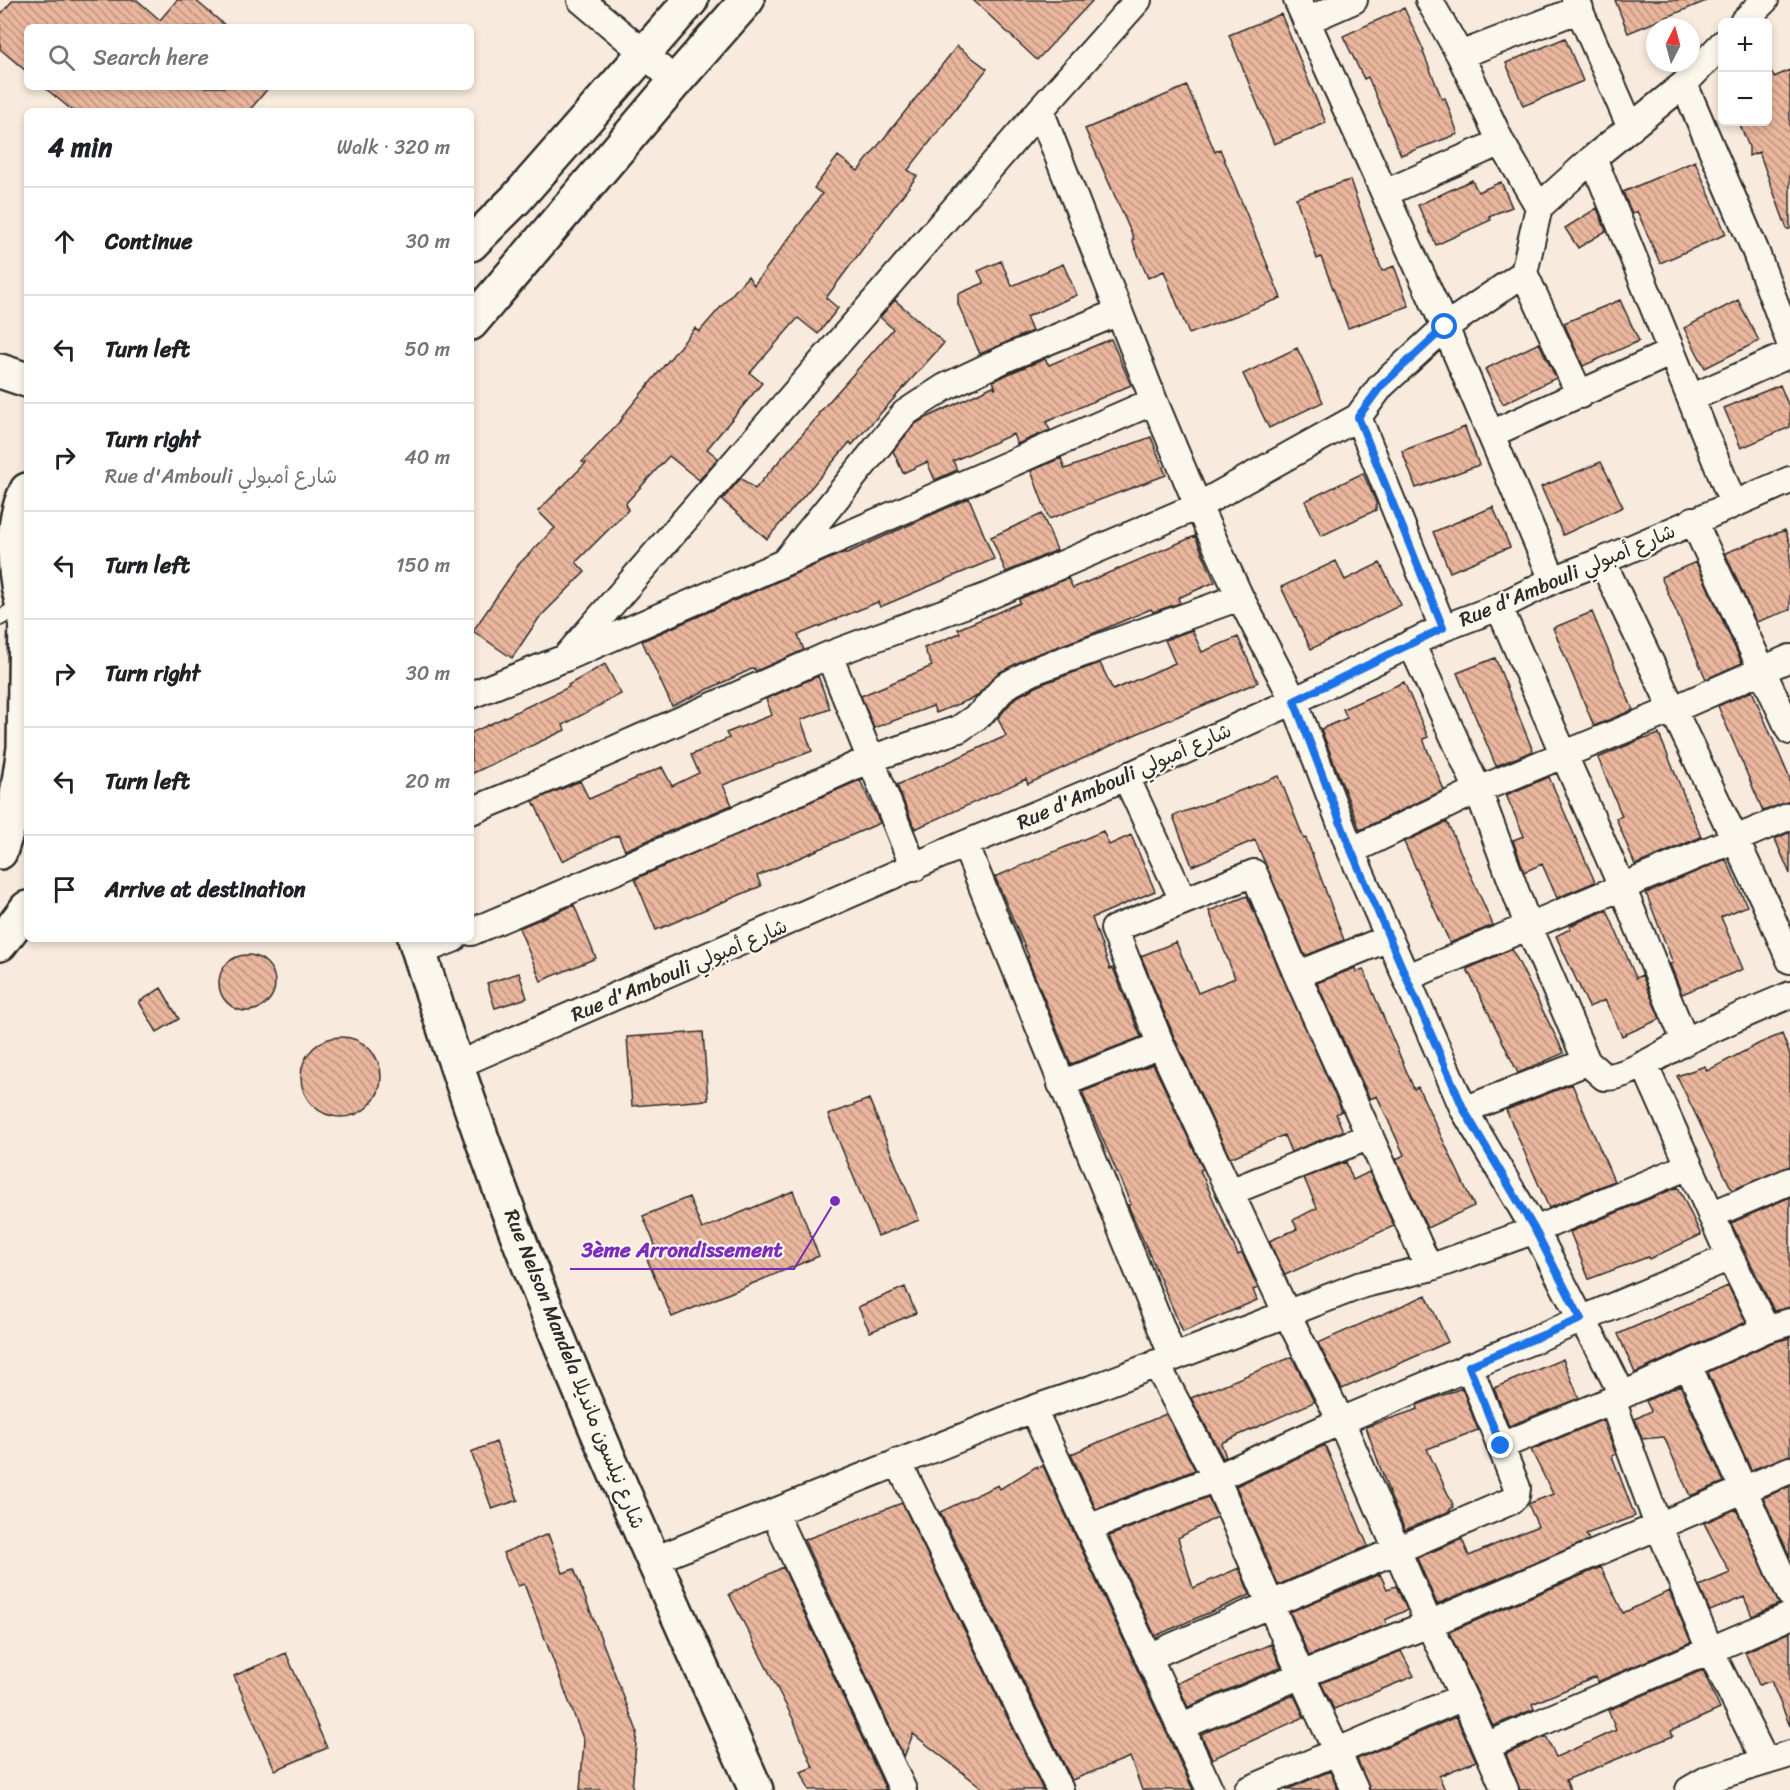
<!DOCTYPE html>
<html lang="en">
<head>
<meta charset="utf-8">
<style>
	body { margin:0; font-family:Sriracha,"Playpen Sans Arabic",sans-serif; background:#f2f2f2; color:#202124 }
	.controls { position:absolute; right:18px; top:18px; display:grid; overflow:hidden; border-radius:9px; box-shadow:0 3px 9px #0003 }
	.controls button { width:54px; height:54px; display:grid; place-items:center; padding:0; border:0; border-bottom:2px solid #e0e0e0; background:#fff; color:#202124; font:30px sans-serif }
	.compass { position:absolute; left:1646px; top:18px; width:54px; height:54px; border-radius:50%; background:#fff; box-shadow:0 3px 9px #0003; rotate:6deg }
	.stop { position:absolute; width:18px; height:18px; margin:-14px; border:4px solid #1a73e8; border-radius:50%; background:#fff }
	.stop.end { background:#1a73e8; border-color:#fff; box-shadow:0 2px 6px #0008 }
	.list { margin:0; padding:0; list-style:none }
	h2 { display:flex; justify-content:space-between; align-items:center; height:78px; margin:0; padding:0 24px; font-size:26px }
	h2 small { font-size:20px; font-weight:400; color:#757577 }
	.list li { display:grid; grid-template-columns:39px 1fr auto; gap:18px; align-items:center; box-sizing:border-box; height:108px; padding:0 24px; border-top:2px solid #e0e0e0 }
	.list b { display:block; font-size:22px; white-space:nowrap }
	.list p { margin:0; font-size:20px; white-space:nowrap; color:#757577 }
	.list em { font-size:20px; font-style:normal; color:#757577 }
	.icon { flex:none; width:33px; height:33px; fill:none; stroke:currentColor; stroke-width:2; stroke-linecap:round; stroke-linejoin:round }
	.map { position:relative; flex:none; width:1790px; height:1790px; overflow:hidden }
	.search { position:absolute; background:#fff; box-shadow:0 3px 9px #0003; left:24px; top:24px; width:450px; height:66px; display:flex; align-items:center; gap:15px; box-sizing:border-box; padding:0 21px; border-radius:9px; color:#757577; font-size:22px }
	.panel { position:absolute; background:#fff; box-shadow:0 3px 9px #0003; left:24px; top:108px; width:450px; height:834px; border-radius:9px }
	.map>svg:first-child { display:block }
	.building { fill:url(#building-back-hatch); stroke:#2b2b2b; stroke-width:1.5 }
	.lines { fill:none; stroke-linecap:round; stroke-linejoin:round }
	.service-casing { stroke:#2b2b2b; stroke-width:18 }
	.minor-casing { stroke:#2b2b2b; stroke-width:30 }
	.primary-casing { stroke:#2b2b2b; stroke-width:38 }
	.trunk-casing { stroke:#2b2b2b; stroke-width:38 }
	.service { stroke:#fbf7ec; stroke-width:14 }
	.minor { stroke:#fbf7ec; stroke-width:26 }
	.primary { stroke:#fbf7ec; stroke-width:33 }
	.trunk { stroke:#fbf7ec; stroke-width:33 }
	.route { stroke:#1a73e8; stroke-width:8 }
	.labels { text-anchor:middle; stroke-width:4.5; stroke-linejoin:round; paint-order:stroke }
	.street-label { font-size:20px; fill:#2b2b2b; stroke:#fbf7ec }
	.leader { fill:none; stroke:#7b2cbf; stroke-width:2 }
	.callout-dot { fill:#7b2cbf; stroke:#fbf7ec; stroke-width:2 }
	.callout-label { font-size:21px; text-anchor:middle; font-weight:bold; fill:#7b2cbf; stroke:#fbf7ec; stroke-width:4.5; stroke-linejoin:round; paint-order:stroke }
</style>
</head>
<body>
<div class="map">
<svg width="1790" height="1790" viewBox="0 0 1790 1790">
	<defs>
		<pattern id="building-back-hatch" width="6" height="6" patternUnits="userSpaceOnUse" patternTransform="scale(1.5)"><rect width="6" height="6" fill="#eab69d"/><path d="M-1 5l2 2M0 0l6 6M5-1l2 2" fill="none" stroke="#be9480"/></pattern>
	</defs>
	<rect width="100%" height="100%" fill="#f8eadc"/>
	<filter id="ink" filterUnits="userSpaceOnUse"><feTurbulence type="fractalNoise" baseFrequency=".0167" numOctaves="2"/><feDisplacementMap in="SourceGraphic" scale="12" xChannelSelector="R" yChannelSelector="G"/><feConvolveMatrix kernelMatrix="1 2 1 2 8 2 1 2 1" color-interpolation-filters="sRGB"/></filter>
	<g filter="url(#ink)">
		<path class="building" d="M 13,0 L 137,0 L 160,20 L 177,0 L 195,0 L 227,27 L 27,27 L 27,72 L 0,49 L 0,15 Z
			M 973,0 L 1093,0 L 1037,60 Z
			M 1615,0 L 1706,0 L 1706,1 L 1628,33 Z
			M 1404,8 L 1424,51 L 1423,52 L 1442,99 L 1445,98 L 1458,134 L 1401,155 L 1368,77 L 1364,79 L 1343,36 Z
			M 1281,14 L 1326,123 L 1274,144 L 1229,35 Z
			M 1565,38 L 1583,81 L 1523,106 L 1506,63 Z
			M 957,46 L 987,69 L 908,170 L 917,176 L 826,298 L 838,308 L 818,334 L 798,318 L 750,373 L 762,383 L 707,449 L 718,458 L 699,480 L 669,456 L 626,503 L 628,510 L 576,562 L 585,572 L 539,618 L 512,658 L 473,631 L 519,564 L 555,528 L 538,511 L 586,463 L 582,462 L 623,418 L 622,417 L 695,328 L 699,332 L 748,276 L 754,285 L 822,194 L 814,188 L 838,156 L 858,171 Z
			M 1767,63 L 1774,77 L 1790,70 L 1790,229 L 1787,229 L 1759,152 L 1749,156 L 1749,147 L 1739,122 L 1767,122 Z
			M 1187,86 L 1215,152 L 1220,149 L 1281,298 L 1189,334 L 1164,271 L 1148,278 L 1132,240 L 1134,239 L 1085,129 Z
			M 44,87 L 269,87 L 249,111 L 73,111 Z
			M 1695,161 L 1726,234 L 1660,263 L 1637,211 L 1632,214 L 1623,192 Z
			M 1350,180 L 1382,271 L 1394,266 L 1409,306 L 1348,328 L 1321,257 L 1317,259 L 1296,198 Z
			M 1472,180 L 1478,192 L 1501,182 L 1512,207 L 1489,216 L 1491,220 L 1436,245 L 1418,205 Z
			M 1597,208 L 1606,231 L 1578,248 L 1565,228 Z
			M 1001,261 L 1012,286 L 1063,264 L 1077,295 L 1026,317 L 1032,331 L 980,354 L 958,304 L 958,294 L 984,283 L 978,271 Z
			M 895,300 L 944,343 L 852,445 L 850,442 L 767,539 L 722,500 L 741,478 L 755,489 L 819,415 L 818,414 L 893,329 L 880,317 Z
			M 1620,300 L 1639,341 L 1583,366 L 1564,323 Z
			M 1738,300 L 1759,341 L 1705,368 L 1684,328 Z
			M 1111,339 L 1131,385 L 1046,422 L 1050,430 L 1017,444 L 1013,434 L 953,461 L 957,470 L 935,480 L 927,462 L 903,473 L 893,451 L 915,424 L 922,420 L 993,386 L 996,389 L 993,381 L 1015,371 L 1045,359 L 1049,365 Z
			M 1539,343 L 1556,378 L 1503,404 L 1485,369 Z
			M 1297,348 L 1323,402 L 1269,428 L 1243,374 Z
			M 1780,385 L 1790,409 L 1790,427 L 1741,448 L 1724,408 Z
			M 1465,427 L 1479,465 L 1416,488 L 1402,451 Z
			M 1151,437 L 1166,475 L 1049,519 L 1031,471 L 1061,458 L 1065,469 Z
			M 1601,462 L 1623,507 L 1563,535 L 1541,487 Z
			M 1363,473 L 1376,502 L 1376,510 L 1321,536 L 1305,501 Z
			M 969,498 L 994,559 L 880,607 L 878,602 L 798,635 L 804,650 L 756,671 L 754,668 L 672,706 L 642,641 L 845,552 L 845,554 Z
			M 1493,507 L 1510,547 L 1450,572 L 1433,532 Z
			M 1042,514 L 1057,550 L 1006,572 L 991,537 Z
			M 1785,530 L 1790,544 L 1790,610 L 1756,622 L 1725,553 Z
			M 1195,536 L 1215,582 L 1178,598 L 1180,603 L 1153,612 L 1151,609 L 1092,634 L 1029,657 L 998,673 L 976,697 L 936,713 L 933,706 L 874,728 L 861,696 L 932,666 L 924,648 L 960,633 L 958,629 L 1020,603 L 1019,599 L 1068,578 L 1073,588 Z
			M 1336,561 L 1345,580 L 1380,563 L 1401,605 L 1311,649 L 1281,587 Z
			M 1696,562 L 1742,663 L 1706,679 L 1661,577 Z
			M 1592,612 L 1633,710 L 1594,726 L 1553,628 Z
			M 1192,630 L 1202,652 L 1238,637 L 1258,682 L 1134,735 L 1028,784 L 1026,779 L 915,829 L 897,785 L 1006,736 L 998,718 L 1015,698 L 1042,684 L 1100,663 L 1113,690 L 1175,663 L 1165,640 Z
			M 1495,658 L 1533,751 L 1496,766 L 1457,673 Z
			M 605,664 L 621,694 L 563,725 L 565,730 L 471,774 L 471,733 L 569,687 L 568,685 Z
			M 818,676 L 830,709 L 801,720 L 812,751 L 723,785 L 732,805 L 727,807 L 625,850 L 618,835 L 562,861 L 533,801 L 580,781 L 589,799 L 662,767 L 672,786 L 699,773 L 691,755 L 729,738 L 726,733 L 772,715 L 766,699 Z
			M 1404,682 L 1428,737 L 1423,739 L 1444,790 L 1360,830 L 1321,729 L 1347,718 L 1343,709 Z
			M 1752,691 L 1790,779 L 1790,801 L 1763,811 L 1718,706 Z
			M 1659,734 L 1701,837 L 1635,865 L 1616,818 L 1622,816 L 1598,758 L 1644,738 L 1645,739 Z
			M 1279,776 L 1304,839 L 1306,838 L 1344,940 L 1305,956 L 1255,840 L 1192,866 L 1173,816 Z
			M 1549,777 L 1595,882 L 1557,898 L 1542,864 L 1524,872 L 1513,840 L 1524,836 L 1506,795 Z
			M 860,780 L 880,823 L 757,876 L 761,886 L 656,930 L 635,879 Z
			M 1447,822 L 1493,925 L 1450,943 L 1404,842 Z
			M 1103,831 L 1109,845 L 1131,835 L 1155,891 L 1092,918 L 1110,969 L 1113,968 L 1141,1037 L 1071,1064 L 1027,957 L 1029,957 L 995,877 Z
			M 1790,832 L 1790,874 L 1775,839 Z
			M 1726,859 L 1747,906 L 1721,917 L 1743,969 L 1682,994 L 1670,964 L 1673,963 L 1646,893 Z
			M 1247,896 L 1342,1111 L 1336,1114 L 1343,1131 L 1291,1152 L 1284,1135 L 1230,1158 L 1175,1039 L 1141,956 L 1176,942 L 1198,993 L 1235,978 L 1209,911 Z
			M 574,905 L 596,958 L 541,981 L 519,928 Z
			M 1607,910 L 1636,978 L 1642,975 L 1660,1019 L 1622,1036 L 1605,1000 L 1589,1007 L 1556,936 L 1570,929 L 1569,926 Z
			M 1512,949 L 1564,1053 L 1518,1073 L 1467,969 Z
			M219 983a28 28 0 1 1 56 0a28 28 0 1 1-56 0Z
			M 1355,968 L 1356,972 L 1363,969 L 1414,1089 L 1418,1087 L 1474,1206 L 1427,1228 L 1396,1159 L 1404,1155 L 1377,1096 L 1370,1099 L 1317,983 Z
			M 519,973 L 527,998 L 495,1008 L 487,983 Z
			M 161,988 L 179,1019 L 157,1032 L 139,1002 Z
			M 703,1032 L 708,1100 L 632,1106 L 627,1037 Z
			M 1782,1034 L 1790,1055 L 1790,1166 L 1732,1190 L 1677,1076 L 1705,1066 L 1707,1071 L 1760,1043 Z
			M301 1077a40 40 0 1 1 80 0a40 40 0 1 1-80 0Z
			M 1153,1064 L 1203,1169 L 1200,1170 L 1238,1255 L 1242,1253 L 1258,1288 L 1253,1290 L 1257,1300 L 1183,1332 L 1128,1205 L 1131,1204 L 1082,1092 Z
			M 1572,1084 L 1614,1181 L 1549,1208 L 1506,1110 Z
			M 869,1099 L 919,1220 L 878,1236 L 828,1115 Z
			M 1346,1162 L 1353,1180 L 1369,1172 L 1394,1226 L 1285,1275 L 1269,1241 L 1297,1229 L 1293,1220 L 1317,1208 L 1304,1178 Z
			M 1678,1187 L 1701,1235 L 1649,1259 L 1648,1257 L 1589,1279 L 1570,1232 Z
			M 793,1191 L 819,1256 L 672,1317 L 643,1250 L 655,1245 L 643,1216 L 689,1197 L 702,1229 Z
			M 1790,1197 L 1790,1307 L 1774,1311 L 1731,1223 Z
			M 1728,1286 L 1746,1322 L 1635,1373 L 1618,1334 Z
			M 905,1287 L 916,1313 L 870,1332 L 858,1307 Z
			M 1426,1295 L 1448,1342 L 1342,1389 L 1318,1343 Z
			M 1790,1338 L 1790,1455 L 1751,1470 L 1708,1372 L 1771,1343 Z
			M 1292,1357 L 1314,1402 L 1221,1443 L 1226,1457 L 1223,1458 L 1191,1398 Z
			M 1563,1359 L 1579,1398 L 1509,1426 L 1494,1388 Z
			M 1680,1385 L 1724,1482 L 1690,1496 L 1664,1437 L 1642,1439 L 1635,1419 L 1651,1411 L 1646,1401 Z
			M 1462,1388 L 1478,1430 L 1427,1449 L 1454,1507 L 1450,1509 L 1450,1511 L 1405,1530 L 1391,1498 L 1366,1427 L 1418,1409 L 1417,1405 Z
			M 1166,1414 L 1195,1470 L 1096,1509 L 1071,1454 Z
			M 1602,1420 L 1616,1454 L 1612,1456 L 1635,1516 L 1586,1534 L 1589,1540 L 1437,1604 L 1417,1558 L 1462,1539 L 1469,1556 L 1538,1526 L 1528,1504 L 1553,1494 L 1531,1450 Z
			M 496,1442 L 518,1500 L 492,1509 L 471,1452 Z
			M 1325,1445 L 1368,1546 L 1278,1585 L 1236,1486 Z
			M 1037,1466 L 1038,1468 L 1043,1466 L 1193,1790 L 1142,1790 L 1130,1757 L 1072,1780 L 940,1512 L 998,1485 L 1000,1489 Z
			M 1790,1486 L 1790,1557 L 1763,1498 Z
			M 1208,1497 L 1217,1517 L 1178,1538 L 1193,1588 L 1239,1568 L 1250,1595 L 1155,1636 L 1109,1536 Z
			M 902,1503 L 1043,1790 L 985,1790 L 913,1734 L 904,1757 L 804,1540 Z
			M 1736,1509 L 1779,1604 L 1752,1616 L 1744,1597 L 1710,1611 L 1699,1586 L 1730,1573 L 1704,1523 Z
			M 548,1534 L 563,1573 L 574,1569 L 637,1731 L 632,1790 L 580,1790 L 584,1741 L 524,1584 L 518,1586 L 503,1553 Z
			M 783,1567 L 886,1790 L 809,1790 L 801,1772 L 813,1767 L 793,1719 L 729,1594 Z
			M 1601,1567 L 1623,1613 L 1669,1591 L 1691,1642 L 1597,1682 L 1596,1677 L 1532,1704 L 1534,1709 L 1493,1726 L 1449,1632 Z
			M 1380,1574 L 1387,1589 L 1396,1586 L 1407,1610 L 1385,1620 L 1387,1625 L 1309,1656 L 1290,1612 Z
			M 1790,1632 L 1790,1726 L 1771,1681 L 1759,1685 L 1745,1652 Z
			M 1271,1644 L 1281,1667 L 1188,1707 L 1177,1683 Z
			M 1401,1651 L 1414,1676 L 1334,1709 L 1321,1683 Z
			M 286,1653 L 327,1748 L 275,1770 L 234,1676 Z
			M 1703,1670 L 1720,1709 L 1671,1731 L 1673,1736 L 1566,1780 L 1570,1790 L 1520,1790 L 1506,1754 L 1546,1736 L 1556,1757 L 1616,1730 L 1608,1710 Z
			M 1294,1695 L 1304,1717 L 1212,1759 L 1201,1734 Z
			M 1456,1717 L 1476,1761 L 1439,1776 L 1445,1790 L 1370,1790 L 1357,1759 Z
			M 1330,1771 L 1338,1790 L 1286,1790 Z"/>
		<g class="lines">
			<defs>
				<path id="service" d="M 0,618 L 22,604"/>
				<path id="minor" d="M 581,0 L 644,53 L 675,82
					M 1297,0 L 1445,327 L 1553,580
					M 1429,0 L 1460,55 L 1501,142 L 1539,207
					M 1575,0 L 1631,128
					M 1306,21 L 1354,0
					M 1743,22 L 1765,0
					M 1460,55 L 1580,9
					M 1684,84 L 1755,250 L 1790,343
					M 1040,110 L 1154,401 L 1198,506 L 1240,597 L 1294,701 L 1351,851 L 1464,1110 L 1535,1230 L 1581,1319 L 1599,1348 L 1622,1394
					M 1593,158 L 1733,503
					M 1385,193 L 1501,142
					M 1524,273 L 1580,395
					M 1691,398 L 1790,354
					M 1358,417 L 1443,628
					M 1491,434 L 1672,352
					M 1693,520 L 1790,731
					M 786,560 L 905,413 L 945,387 L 1009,357 L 1119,312
					M 1602,561 L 1764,900 L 1790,960
					M 1499,607 L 1622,887 L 1685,1041
					M 1411,643 L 1478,790 L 1528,925 L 1587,1062 L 1604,1077 C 1628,1078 1666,1051 1688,1040 C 1722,1024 1756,1009 1790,995
					M 829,655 L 914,868
					M 565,658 L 1040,110 L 1138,0
					M 471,695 L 565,658 L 1154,401
					M 1126,777 L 1183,900
					M 471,811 L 515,793 L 829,655 L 991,595 L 1198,506 L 1358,417 L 1381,386 L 1445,327 L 1524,273 L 1539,207 L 1593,158 L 1684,84 L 1722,44
					M 965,844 L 1173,1357
					M 1351,851 L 1478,790 L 1672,710 L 1790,658
					M 471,932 L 733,821 L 870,759 L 959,729 L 982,713 L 1005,686 L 1036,670 L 1240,597
					M 419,952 L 453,939
					M 1297,975 L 1389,938
					M 1406,978 L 1790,816
					M 1644,1064 L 1730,1257 L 1766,1329
					M 455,1066 L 965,844 L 1126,777 L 1294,701 L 1443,628 L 1499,607 L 1553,580 L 1602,561 L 1790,480
					M 1061,1084 L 1161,1045
					M 1464,1110 L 1587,1062
					M 1230,1192 L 1370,1136
					M 1711,1215 L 1790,1181
					M 1429,1268 L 1297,975 L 1254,873 L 1114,929 L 1161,1045 L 1287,1314 L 1341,1421 L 1429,1624 L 1486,1746 L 1505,1790
					M 1156,1363 L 1216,1478 L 1301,1675 L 1355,1790
					M 1688,1365 L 1790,1594
					M 1612,1400 L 1658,1525 L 1710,1650 L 1765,1761
					M 1033,1409 L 1210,1790
					M 1501,1446 L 1612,1400 L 1766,1329 L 1790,1322
					M 898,1462 L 1060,1790
					M 774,1513 L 903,1790
					M 1088,1528 L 1216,1478 L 1341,1421 L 1730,1257
					M 654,1560 L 1033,1409 L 1097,1387 L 1361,1285 L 1429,1268 L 1535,1230 L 1689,1166
					M 1148,1657 L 1511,1501 L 1516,1496 L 1517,1488 L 1469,1366
					M 1180,1727 L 1301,1675 L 1429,1624 L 1790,1470
					M 1486,1746 L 1790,1616
					M 1248,1790 L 1463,1697
					M 1689,1790 L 1708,1779 L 1790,1754"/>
				<path id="primary" d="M 471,244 L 516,199 L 691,0
					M 471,323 L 675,82 L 747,0
					M 0,371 L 27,380
					M 27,490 C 9,524 13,582 27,617
					M 415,939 C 452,1055 491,1170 536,1283 C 604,1454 681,1622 756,1790"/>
				<path id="trunk" d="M 0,852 L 16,802 L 24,748 L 26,616
					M 0,944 L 27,908"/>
			</defs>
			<use href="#service" class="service-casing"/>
			<use href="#minor" class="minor-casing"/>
			<use href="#primary" class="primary-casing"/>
			<use href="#trunk" class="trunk-casing"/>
			<use href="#service" class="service"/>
			<use href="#minor" class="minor"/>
			<use href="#primary" class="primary"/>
			<use href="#trunk" class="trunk"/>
		</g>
	</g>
	<g class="lines" filter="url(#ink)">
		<path class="route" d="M 1445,327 L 1381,386 L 1358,417 L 1443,628 L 1294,701 L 1351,850 L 1464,1110 L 1535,1230 L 1581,1319 L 1469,1366 L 1501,1446"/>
	</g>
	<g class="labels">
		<g class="street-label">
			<text transform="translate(1567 575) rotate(-23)" y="7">Rue d'Ambouli شارع أمبولي</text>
			<text transform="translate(1124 776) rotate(-24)" y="7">Rue d'Ambouli شارع أمبولي</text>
			<text transform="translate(679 970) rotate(-23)" y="7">Rue d'Ambouli شارع أمبولي</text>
			<text transform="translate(575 1369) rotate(68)" y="7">Rue Nelson Mandela شارع نيلسون مانديلا</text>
		</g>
	</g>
	<path class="leader" d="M835 1201L794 1269H570"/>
	<circle class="callout-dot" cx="835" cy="1201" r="6"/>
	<g class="callout-label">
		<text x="682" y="1257">3ème Arrondissement</text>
	</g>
</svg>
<div class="controls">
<button>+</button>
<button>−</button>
</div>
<svg class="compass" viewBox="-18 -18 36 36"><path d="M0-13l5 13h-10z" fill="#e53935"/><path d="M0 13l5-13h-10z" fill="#757577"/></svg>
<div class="stop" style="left:1445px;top:327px"></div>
<div class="stop end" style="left:1501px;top:1446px"></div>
<div class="search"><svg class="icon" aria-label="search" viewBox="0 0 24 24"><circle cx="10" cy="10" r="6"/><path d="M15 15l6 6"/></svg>Search here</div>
<section class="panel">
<h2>4 min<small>Walk · 320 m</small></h2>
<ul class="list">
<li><svg class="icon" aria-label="ahead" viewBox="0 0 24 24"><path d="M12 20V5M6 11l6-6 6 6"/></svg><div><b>Continue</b></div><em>30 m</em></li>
<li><svg class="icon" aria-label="left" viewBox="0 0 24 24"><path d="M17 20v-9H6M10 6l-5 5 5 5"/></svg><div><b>Turn left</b></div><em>50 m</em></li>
<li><svg class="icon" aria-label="right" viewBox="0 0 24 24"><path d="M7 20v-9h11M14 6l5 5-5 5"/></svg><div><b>Turn right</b><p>Rue d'Ambouli شارع أمبولي</p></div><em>40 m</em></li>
<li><svg class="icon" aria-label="left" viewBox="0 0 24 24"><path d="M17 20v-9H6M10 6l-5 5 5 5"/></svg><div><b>Turn left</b></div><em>150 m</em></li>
<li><svg class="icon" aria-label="right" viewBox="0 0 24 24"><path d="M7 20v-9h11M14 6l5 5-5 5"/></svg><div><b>Turn right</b></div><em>30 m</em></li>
<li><svg class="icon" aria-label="left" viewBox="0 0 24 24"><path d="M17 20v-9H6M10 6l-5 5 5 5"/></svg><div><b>Turn left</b></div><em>20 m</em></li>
<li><svg class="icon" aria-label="arrive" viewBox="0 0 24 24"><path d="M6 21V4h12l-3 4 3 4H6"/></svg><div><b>Arrive at destination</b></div></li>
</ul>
</section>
</div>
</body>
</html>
